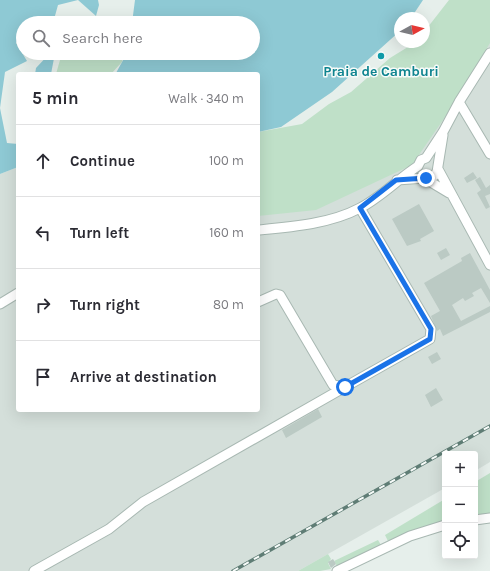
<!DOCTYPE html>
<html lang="en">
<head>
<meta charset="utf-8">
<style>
	body { margin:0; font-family:Karla,sans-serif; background:#f7f7f7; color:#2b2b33 }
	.controls { position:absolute; right:12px; bottom:12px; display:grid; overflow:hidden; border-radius:4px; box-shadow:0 4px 16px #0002 }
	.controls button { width:36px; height:36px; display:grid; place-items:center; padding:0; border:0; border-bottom:1px solid #e1e1e2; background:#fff; color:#2b2b33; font:20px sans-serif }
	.compass { position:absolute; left:394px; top:12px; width:36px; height:36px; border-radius:50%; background:#fff; box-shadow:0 4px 16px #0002; rotate:82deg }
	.stop { position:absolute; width:12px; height:12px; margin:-9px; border:3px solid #1a73e8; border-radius:50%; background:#fff }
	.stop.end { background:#1a73e8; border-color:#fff; box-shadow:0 1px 4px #0008 }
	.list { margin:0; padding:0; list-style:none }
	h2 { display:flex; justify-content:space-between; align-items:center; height:52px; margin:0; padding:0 16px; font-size:17px }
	h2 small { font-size:13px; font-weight:400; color:#7c7c81 }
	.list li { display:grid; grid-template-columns:26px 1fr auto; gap:12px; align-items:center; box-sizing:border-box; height:72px; padding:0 16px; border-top:1px solid #e1e1e2 }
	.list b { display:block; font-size:15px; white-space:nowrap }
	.list em { font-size:13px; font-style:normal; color:#7c7c81 }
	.icon { flex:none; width:22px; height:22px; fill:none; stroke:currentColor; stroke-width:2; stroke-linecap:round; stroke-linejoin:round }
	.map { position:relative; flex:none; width:490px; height:571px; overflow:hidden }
	.search { position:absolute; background:#fff; box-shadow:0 4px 16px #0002; left:16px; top:16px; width:244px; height:44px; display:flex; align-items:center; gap:10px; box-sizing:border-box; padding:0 14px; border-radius:22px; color:#7c7c81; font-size:15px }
	.panel { position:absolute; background:#fff; box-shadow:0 4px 16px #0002; left:16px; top:72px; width:244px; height:340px; border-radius:4px }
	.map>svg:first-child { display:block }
	.built { fill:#d4dfda }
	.green { fill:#bfe0c8 }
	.water { fill:#8ec9d4 }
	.building { fill:#bbcac4 }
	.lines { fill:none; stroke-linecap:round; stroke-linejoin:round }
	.minor-casing { stroke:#a8b8b2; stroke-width:11 }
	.minor { stroke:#fff; stroke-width:9 }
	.rail-casing { stroke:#5f7d75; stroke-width:3.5 }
	.rail { stroke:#f7fbf9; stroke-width:2; stroke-dasharray:6; stroke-linecap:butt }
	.route { stroke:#1a73e8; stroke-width:5 }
	.culture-dot { fill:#0f9aa8; stroke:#f7fbf9; stroke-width:1.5 }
	.labels { text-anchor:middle; stroke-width:3; stroke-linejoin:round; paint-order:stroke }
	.culture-label { font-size:14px; font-weight:bold; fill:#0d838f; stroke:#f7fbf9 }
</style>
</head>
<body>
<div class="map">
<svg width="490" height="571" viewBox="0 0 490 571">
	<rect width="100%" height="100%" fill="#e6efeb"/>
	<path class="built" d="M 490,35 L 490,462 L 475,471 L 475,454 L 445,454 L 445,488 L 298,571 L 0,571 L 0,174 L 18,167 L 18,410 L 258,410 L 258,204 Z"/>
	<path class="green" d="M 449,0 L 490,0 L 490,43 L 443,120 L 412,165 L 316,210 L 258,216 L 258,132 L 302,124 L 329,104 L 351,92 L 390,58 L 416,42 L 424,42 L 424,32 Z
		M 113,17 L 120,23 L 93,23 Z
		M 62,53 L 124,53 L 122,62 L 111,74 L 56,74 Z
		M 490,473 L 490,514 L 475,516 L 475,482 Z
		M 445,499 L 445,520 L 418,529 L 388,541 L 385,535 Z
		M 378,540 L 381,545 L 337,566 L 334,561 Z
		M 328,554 L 331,559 L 328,563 L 331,569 L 320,571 L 298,571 Z"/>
	<path class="water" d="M 0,0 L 98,0 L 99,5 L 96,16 L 78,0 L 58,5 L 53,23 L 23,23 L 23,29 L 16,43 L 27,61 L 5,72 L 0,108 L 7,143 L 18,144 L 18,167 L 0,174 Z
		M 135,0 L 423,0 L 411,18 L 400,18 L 400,31 L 332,92 L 281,127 L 258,132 L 258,74 L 116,73 L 127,53 L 253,53 L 253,23 L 132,23 Z
		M 50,53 L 55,53 L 51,74 L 35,74 L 36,68 Z"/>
	<path class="building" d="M 473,172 L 477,178 L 467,183 L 464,178 Z
		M 480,177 L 486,188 L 490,185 L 490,194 L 485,196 L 490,207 L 486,209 L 477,193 L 481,190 L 475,180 Z
		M 419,204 L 434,231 L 420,239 L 421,241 L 407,246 L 392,219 Z
		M 446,248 L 450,255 L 441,260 L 437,253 Z
		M 470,253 L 490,290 L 490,303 L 481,288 L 472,293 L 474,296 L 465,301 L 463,298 L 452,305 L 461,321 L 490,306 L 490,312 L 443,336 L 440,329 L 437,331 L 431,316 L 440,311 L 424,283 L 462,261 L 461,258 Z
		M 437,352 L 441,359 L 432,364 L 428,357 Z
		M 436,388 L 443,400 L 431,407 L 425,395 Z
		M 318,409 L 322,417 L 286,438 L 282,430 Z
		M 333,559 L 336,564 L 331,568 L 328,562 Z"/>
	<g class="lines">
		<defs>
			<path id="minor" d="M 459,102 L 490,154
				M 438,169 L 490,265
				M 424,178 L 449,193
				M 427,178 L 434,176 L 437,172 L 443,135
				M 397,180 L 425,178
				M 258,230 C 291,227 330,224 360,208 C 381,197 398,179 418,166 L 421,160 L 426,158 L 443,132 L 459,102 L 490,53
				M 258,302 L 276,294 L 280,295 L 333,385 L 345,387 L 430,339 L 431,329 L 360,208
				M 0,304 L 18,293
				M 475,520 L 490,518
				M 34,571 L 109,529 L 143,502 L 345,387
				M 337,571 L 410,536 L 445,525"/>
		</defs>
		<use href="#minor" class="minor-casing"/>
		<use href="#minor" class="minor"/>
		<defs>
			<path id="rail" d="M 233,571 L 490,426"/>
		</defs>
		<use href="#rail" class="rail-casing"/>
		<use href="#rail" class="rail"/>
	</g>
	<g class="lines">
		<path class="route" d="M 345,387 L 430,339 L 431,329 L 360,208 L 396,180 L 426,178"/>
	</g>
	<circle class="culture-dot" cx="381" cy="56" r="4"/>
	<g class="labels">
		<g class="culture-label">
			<text x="381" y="76">Praia de Camburi</text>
		</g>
	</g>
</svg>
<div class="controls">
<button>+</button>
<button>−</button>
<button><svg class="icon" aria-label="locate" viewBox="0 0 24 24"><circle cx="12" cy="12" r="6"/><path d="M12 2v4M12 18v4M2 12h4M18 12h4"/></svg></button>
</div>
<svg class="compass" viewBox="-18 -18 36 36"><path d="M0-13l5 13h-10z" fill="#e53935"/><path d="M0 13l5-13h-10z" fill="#7c7c81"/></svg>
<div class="stop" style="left:345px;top:387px"></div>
<div class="stop end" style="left:426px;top:178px"></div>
<div class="search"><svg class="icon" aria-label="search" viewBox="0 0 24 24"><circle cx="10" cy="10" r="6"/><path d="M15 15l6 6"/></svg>Search here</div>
<section class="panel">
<h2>5 min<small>Walk · 340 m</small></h2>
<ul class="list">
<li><svg class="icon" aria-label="ahead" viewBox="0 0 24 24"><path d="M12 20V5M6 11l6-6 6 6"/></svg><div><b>Continue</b></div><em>100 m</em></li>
<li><svg class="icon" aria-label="left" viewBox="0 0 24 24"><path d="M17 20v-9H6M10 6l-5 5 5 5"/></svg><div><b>Turn left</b></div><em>160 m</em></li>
<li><svg class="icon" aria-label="right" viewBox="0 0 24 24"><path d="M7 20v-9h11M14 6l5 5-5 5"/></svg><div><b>Turn right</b></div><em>80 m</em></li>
<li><svg class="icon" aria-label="arrive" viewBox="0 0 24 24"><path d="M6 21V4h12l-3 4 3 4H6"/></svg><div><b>Arrive at destination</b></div></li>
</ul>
</section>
</div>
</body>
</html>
